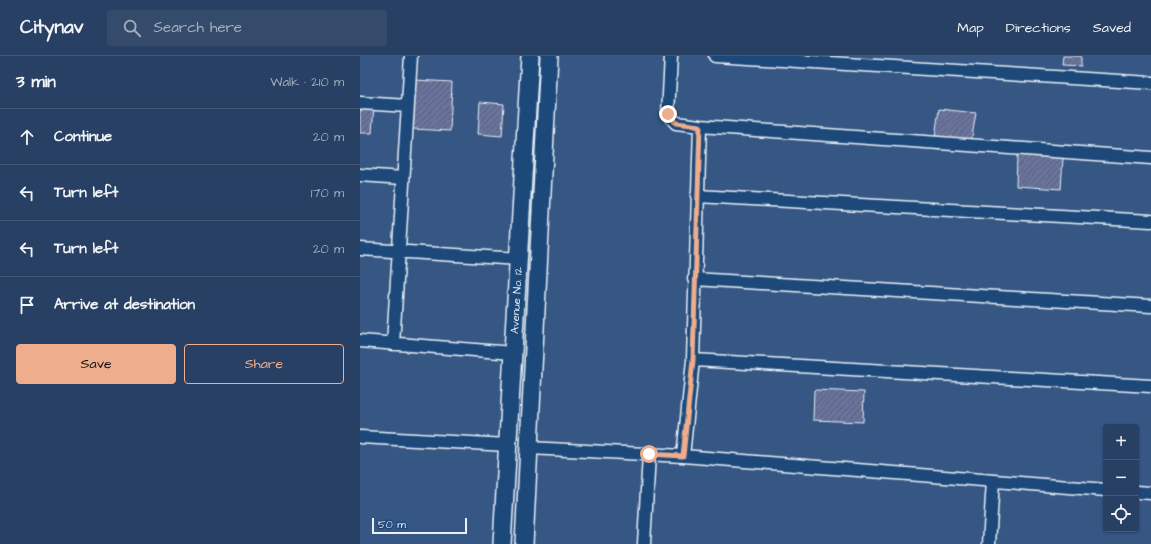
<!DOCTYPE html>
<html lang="en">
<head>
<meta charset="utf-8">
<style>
	body { margin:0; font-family:"Architects Daughter",sans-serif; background:#344b6c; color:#f1f3f6 }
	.controls { position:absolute; right:12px; bottom:12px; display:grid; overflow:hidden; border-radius:4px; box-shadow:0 1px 3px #0004 }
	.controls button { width:36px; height:36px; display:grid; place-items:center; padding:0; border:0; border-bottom:1px solid #445978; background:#284063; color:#f1f3f6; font:20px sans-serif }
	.scale { position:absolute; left:12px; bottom:10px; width:95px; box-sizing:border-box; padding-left:4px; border:2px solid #e8f1f8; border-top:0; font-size:11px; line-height:14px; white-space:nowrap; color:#e8f1f8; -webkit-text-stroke:3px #1f4a7a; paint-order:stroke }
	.stop { position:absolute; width:12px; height:12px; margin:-9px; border:3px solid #eead8d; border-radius:50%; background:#fff }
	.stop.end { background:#eead8d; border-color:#fff; box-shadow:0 1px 4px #0008 }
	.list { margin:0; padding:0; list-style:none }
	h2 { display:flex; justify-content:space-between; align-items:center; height:52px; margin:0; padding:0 16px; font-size:17px }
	h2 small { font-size:13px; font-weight:400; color:#a5afbe }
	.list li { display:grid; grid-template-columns:26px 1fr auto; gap:12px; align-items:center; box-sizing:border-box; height:56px; padding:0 16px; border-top:1px solid #445978 }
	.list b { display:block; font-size:15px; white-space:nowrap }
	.list em { font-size:13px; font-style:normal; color:#a5afbe }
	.actions { display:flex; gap:8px; padding:12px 16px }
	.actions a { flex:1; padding:9px 0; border:1px solid #eead8d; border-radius:4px; text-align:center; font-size:14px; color:#eead8d }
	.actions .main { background:#eead8d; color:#111 }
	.icon { flex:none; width:22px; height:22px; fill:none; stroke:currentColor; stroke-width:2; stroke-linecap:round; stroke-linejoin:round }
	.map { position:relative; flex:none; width:791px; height:488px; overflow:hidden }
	header { display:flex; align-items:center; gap:24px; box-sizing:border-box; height:56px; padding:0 20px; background:#284063; border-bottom:1px solid #445978 }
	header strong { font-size:19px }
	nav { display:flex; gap:22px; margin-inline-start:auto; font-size:14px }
	.search { width:280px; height:36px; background:#344b6c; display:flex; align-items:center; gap:10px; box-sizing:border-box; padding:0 14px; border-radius:4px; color:#a5afbe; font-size:15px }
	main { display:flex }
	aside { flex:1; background:#284063 }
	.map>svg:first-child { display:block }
	.building { fill:url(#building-hatch); stroke:#e8f1f8 }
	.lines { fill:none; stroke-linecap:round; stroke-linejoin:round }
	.street-casing { stroke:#e8f1f8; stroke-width:15 }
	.secondary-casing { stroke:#e8f1f8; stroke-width:20 }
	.street { stroke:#1f4a7a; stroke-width:12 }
	.secondary { stroke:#1f4a7a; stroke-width:17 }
	.route { stroke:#eead8d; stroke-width:5 }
	.labels { text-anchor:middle; stroke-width:3; stroke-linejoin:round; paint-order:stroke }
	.street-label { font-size:11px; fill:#e8f1f8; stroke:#1f4a7a }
</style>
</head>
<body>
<header>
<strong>Citynav</strong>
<div class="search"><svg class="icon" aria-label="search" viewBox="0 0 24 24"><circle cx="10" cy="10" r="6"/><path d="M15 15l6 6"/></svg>Search here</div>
<nav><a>Map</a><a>Directions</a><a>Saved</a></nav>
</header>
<main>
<aside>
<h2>3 min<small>Walk · 210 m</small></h2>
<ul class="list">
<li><svg class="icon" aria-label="ahead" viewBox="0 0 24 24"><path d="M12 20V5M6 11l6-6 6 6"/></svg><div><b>Continue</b></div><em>20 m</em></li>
<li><svg class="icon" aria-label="left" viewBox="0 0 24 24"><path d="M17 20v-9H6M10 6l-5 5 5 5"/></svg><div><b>Turn left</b></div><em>170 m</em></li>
<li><svg class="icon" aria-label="left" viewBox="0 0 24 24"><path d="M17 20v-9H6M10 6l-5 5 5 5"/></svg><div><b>Turn left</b></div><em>20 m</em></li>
<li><svg class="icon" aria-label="arrive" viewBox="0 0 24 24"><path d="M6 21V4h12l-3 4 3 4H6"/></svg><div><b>Arrive at destination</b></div></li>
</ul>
<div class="actions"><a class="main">Save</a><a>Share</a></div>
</aside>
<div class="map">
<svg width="791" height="488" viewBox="0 0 791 488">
	<defs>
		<pattern id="building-hatch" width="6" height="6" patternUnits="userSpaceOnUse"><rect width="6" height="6" fill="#6a739c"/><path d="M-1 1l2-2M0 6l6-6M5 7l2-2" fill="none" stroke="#585e73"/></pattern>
	</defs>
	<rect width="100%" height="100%" fill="#365684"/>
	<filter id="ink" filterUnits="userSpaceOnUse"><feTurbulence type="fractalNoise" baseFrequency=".025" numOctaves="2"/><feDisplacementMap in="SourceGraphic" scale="8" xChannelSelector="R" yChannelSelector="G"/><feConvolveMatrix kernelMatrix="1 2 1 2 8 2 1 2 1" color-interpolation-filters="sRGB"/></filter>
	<g filter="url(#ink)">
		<path class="building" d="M 703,0 L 721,0 L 721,10 L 702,9 Z
			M 55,24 L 92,26 L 90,75 L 53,73 Z
			M 120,46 L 144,48 L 142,80 L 118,78 Z
			M 0,50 L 14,50 L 12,77 L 0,77 Z
			M 579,53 L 616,57 L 611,86 L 575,81 Z
			M 657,98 L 703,102 L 701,133 L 656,130 Z
			M 454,334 L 504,336 L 503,366 L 453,364 Z"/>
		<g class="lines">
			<defs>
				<path id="street" d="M 311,0 L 308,58 L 316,67 L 340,70 L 333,304 L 323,400
					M 355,0 L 791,27
					M 0,47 L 48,50
					M 340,70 L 791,102
					M 0,119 L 43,122
					M 337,140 L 791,165
					M 0,193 L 159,203
					M 334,223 L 791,250
					M 0,285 L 153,297
					M 33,288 L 51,0
					M 333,304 L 791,330
					M 0,381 L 148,389
					M 169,392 L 323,400 L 746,434
					M 776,436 L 791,437
					M 284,488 L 289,398
					M 629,488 L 633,425"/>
				<g id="secondary">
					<path id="s1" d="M 142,488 L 170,0"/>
					<path d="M 164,488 L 189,0"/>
				</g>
			</defs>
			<use href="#street" class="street-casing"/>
			<use href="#secondary" class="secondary-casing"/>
			<use href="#street" class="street"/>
			<use href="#secondary" class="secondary"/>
		</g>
	</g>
	<g class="lines" filter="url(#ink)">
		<path class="route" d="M 289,398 L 323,400 L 333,304 L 340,70 L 316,67 L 308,58"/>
	</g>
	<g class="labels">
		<g class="street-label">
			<text dy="4" stroke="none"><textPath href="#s1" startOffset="244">Avenue No. 12</textPath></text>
		</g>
	</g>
</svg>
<div class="controls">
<button>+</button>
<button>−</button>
<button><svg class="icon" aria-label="locate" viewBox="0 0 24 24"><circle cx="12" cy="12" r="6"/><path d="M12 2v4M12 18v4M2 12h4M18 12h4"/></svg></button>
</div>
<div class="scale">50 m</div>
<div class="stop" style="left:289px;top:398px"></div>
<div class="stop end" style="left:308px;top:58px"></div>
</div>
</main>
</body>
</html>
